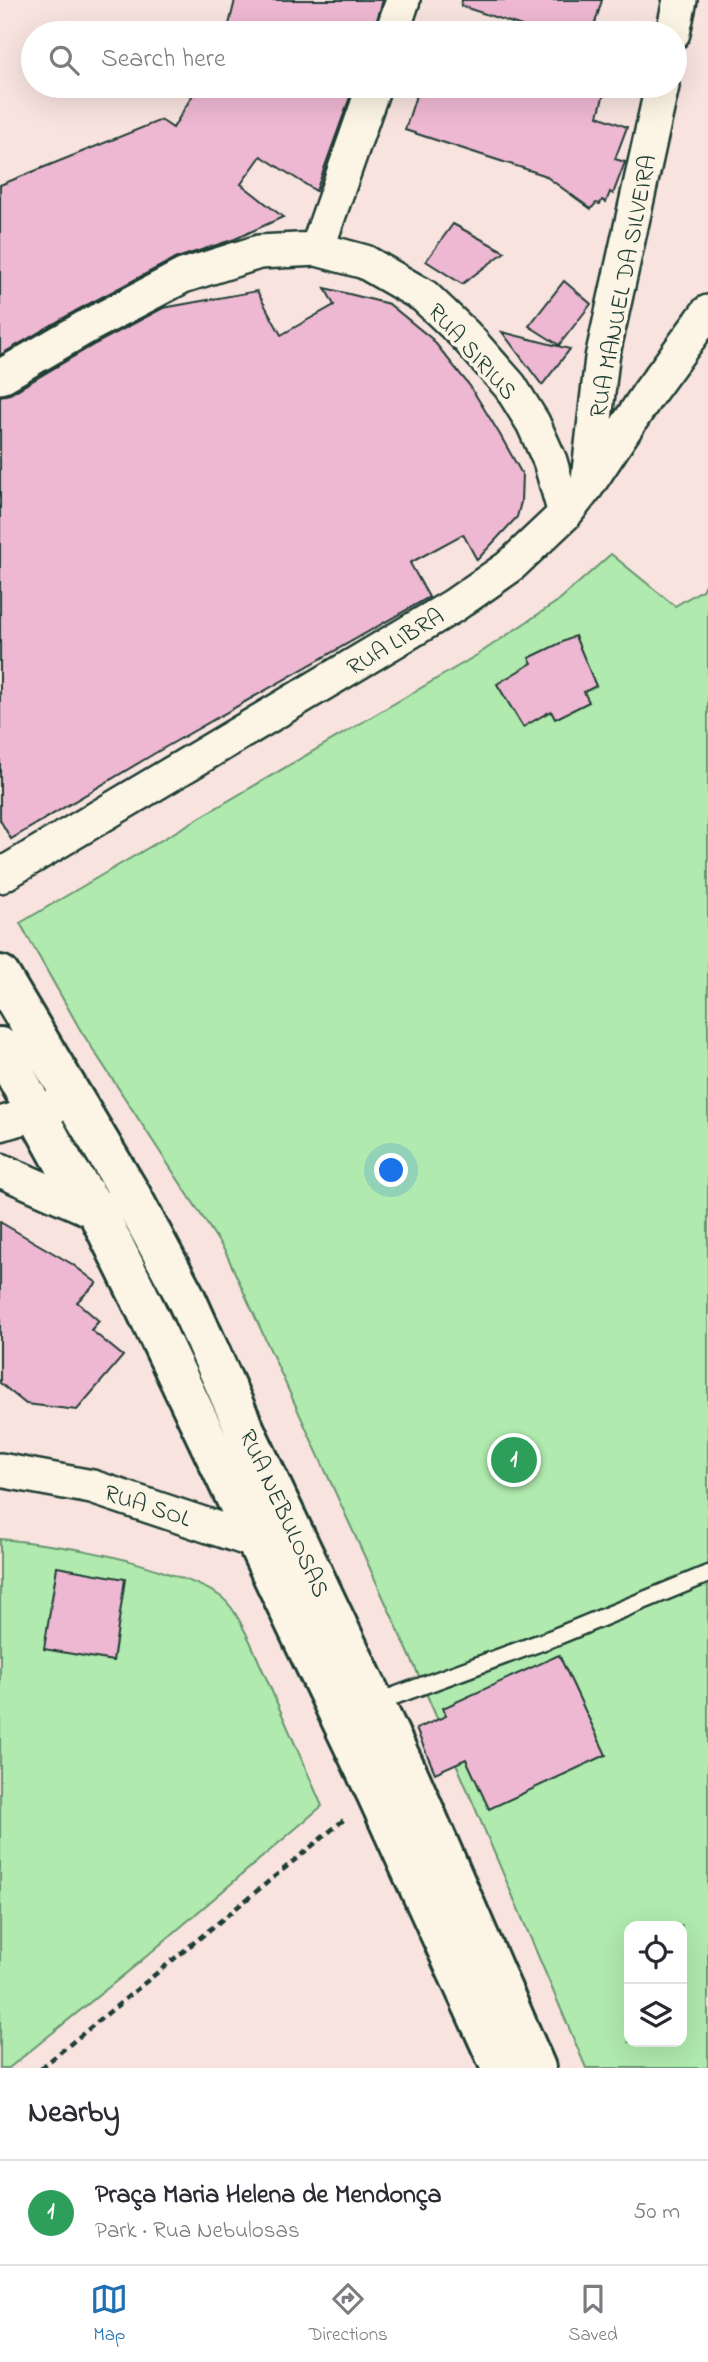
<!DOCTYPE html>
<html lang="en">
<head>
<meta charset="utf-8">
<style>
	body { margin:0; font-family:"Indie Flower",sans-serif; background:#f2f2f3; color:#2b2b33 }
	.controls { position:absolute; right:21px; bottom:21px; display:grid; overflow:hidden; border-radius:14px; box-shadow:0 7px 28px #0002 }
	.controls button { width:63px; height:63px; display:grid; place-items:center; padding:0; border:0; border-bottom:2px solid #e1e1e2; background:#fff; color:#2b2b33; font:35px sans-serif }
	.you { position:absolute; left:392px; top:1171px; width:24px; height:24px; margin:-18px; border:5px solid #fff; border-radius:50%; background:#1a73e8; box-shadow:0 0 0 10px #1a73e833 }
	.badge { display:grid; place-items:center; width:46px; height:46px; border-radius:50%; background:#1f6fb2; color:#fff; font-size:23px; font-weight:700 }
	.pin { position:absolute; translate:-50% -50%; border:4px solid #fff; box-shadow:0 2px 7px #0006 }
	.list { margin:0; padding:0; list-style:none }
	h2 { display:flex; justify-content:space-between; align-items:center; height:91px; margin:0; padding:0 28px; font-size:30px }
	h2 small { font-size:23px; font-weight:400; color:#7c7c81 }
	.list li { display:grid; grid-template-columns:46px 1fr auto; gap:21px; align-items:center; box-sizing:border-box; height:105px; padding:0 28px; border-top:2px solid #e1e1e2 }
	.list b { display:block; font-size:26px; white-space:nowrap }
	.list p { margin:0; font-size:23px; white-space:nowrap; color:#7c7c81 }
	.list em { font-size:23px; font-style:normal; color:#7c7c81 }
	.icon { flex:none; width:38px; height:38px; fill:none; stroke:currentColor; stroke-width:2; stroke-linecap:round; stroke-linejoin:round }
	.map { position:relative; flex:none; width:708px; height:2068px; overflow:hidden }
	.search { position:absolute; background:#fff; box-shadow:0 7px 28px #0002; left:21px; right:21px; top:21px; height:77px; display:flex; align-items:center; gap:18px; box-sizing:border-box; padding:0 24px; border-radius:38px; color:#7c7c81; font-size:26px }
	.sheet { height:196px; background:#fff }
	nav { display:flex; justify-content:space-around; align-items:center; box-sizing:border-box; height:98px; border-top:2px solid #e1e1e2; background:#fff; font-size:19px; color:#7c7c81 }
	nav a { display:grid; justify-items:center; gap:4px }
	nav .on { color:#1f6fb2 }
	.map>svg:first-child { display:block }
	.green { fill:#b0eaae; stroke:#689471; stroke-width:2; fill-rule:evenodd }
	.building { fill:#eeb8d2; stroke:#1f3d34; stroke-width:2 }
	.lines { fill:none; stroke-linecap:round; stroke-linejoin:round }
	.lane-casing { stroke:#1f3d34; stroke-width:21 }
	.street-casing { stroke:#1f3d34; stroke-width:38 }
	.secondary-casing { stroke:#1f3d34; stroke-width:44 }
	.path { stroke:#1f3d34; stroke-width:4.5; stroke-dasharray:7 5; stroke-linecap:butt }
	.lane { stroke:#fcf5e5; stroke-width:16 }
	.street { stroke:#fcf5e5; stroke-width:33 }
	.secondary { stroke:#fcf5e5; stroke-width:38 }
	.labels { text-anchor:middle; stroke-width:7; stroke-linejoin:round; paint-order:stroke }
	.street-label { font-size:24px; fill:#1f3d34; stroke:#fcf5e5 }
</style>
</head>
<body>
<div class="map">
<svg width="708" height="2068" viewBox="0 0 708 2068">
	<rect width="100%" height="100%" fill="#f8e3df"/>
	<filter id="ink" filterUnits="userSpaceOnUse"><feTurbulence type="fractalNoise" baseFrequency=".0143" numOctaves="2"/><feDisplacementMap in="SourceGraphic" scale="14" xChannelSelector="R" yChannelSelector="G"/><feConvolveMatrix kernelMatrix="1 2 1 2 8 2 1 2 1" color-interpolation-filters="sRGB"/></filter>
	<g filter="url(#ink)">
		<path class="green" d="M 611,554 L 675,606 L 702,590 L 708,579 L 708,2068 L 586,2068 L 415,1667 L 226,1253 L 81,1031 L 20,923 L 477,655 L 558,601 ZM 629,1926 L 682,1926 L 682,2042 L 629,2042 Z
			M 0,1539 C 58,1545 115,1553 170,1574 C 187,1580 205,1586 220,1596 C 234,1606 242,1626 250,1641 L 322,1806 L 135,1966 L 9,2068 L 0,2068 Z"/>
		<path class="building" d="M 235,0 L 383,0 L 373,33 L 227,33 Z
			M 462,0 L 602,0 L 592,33 L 543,33 L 461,6 Z
			M 198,86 L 354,86 L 316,191 L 261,156 L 241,184 L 283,217 L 235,239 L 174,259 L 77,310 L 0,355 L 0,185 L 161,120 L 173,128 Z
			M 419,86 L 606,86 L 598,116 L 627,127 L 615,159 L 625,162 L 613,194 L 610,192 L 606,202 L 602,200 L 600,204 L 596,203 L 591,209 L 544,175 L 405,130 Z
			M 453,224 L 505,252 L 462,284 L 426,261 Z
			M 564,281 L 591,304 L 559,345 L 529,326 Z
			M 325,288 L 389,304 L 432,339 L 470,386 L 499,433 L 522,474 L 521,502 L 517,517 L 477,560 L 463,534 L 410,563 L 429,597 L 157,752 L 11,839 L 0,820 L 0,396 L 10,394 L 95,344 L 163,308 L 257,291 L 281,335 L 334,305 Z
			M 502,332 L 570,349 L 542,385 Z
			M 575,636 L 596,686 L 584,692 L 589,702 L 555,719 L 551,711 L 523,727 L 497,684 L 532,663 L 529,658 Z
			M 0,1222 L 72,1264 L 97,1283 L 77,1302 L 99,1321 L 91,1330 L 123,1356 L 77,1410 L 26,1404 L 0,1383 Z
			M 57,1567 L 125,1579 L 113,1661 L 44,1649 Z
			M 559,1655 L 606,1755 L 489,1809 L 466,1759 L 435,1773 L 416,1729 L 446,1716 L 443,1708 Z"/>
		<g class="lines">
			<defs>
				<path id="lane" d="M 375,1703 L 555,1637 L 708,1574"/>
				<path id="street" d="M 392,33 L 403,0
					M 673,33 L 680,0
					M 317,249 L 374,86
					M 0,377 L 86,327 L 183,276 L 259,252 L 317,249 L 365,262 L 424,296 L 465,335 L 510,386 L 533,423 L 550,461 L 565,514
					M 588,480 L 602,358 L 662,86
					M 0,876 L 453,606 L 509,567 L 565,514 L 587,486 L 648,394 L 708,312
					M 0,1124 L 37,1113 L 74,1098
					M 0,1170 L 98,1213 L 106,1209
					M 0,1470 L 92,1487 L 254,1541 L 273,1534"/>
				<path id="secondary" d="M 0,975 L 131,1195 L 185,1296 L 250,1441 L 411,1780 L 536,2068
					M 0,1047 L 65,1165 L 98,1213 L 145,1308 L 376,1793 L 501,2068"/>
			</defs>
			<use href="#lane" class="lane-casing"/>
			<use href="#street" class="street-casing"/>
			<use href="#secondary" class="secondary-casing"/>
			<path class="path" d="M 41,2068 L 346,1818"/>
			<use href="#lane" class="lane"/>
			<use href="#street" class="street"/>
			<use href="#secondary" class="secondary"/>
		</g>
	</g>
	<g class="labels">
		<g class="street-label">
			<text transform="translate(622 286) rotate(-79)" y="8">RUA MANUEL DA SILVEIRA</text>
			<text transform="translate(473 351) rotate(48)" y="8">RUA SIRIUS</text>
			<text transform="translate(395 641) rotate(-31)" y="8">RUA LIBRA</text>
			<text transform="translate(148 1505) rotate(18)" y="8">RUA SOL</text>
			<text transform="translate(285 1513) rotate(65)" y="8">RUA NEBULOSAS</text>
		</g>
	</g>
</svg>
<div class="controls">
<button><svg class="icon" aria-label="locate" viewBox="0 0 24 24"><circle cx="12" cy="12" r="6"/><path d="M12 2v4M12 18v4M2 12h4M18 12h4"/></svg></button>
<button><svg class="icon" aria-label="layers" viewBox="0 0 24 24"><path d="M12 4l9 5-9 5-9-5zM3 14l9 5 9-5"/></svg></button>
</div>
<div class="you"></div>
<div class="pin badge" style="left:514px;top:1460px;background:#2e9e5b">1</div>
<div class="search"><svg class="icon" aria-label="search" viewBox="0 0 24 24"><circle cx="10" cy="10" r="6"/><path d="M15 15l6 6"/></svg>Search here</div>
</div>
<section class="sheet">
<h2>Nearby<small></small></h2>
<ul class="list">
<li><span class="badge" style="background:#2e9e5b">1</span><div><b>Praça Maria Helena de Mendonça</b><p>Park · Rua Nebulosas</p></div><em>50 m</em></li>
</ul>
</section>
<nav>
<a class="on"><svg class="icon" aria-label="map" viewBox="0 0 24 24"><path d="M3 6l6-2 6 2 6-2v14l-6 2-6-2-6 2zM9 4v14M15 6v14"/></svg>Map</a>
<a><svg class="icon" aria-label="directions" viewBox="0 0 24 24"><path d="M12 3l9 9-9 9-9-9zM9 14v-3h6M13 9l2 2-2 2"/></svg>Directions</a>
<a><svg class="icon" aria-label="saved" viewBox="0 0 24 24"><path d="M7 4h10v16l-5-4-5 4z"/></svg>Saved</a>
</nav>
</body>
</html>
